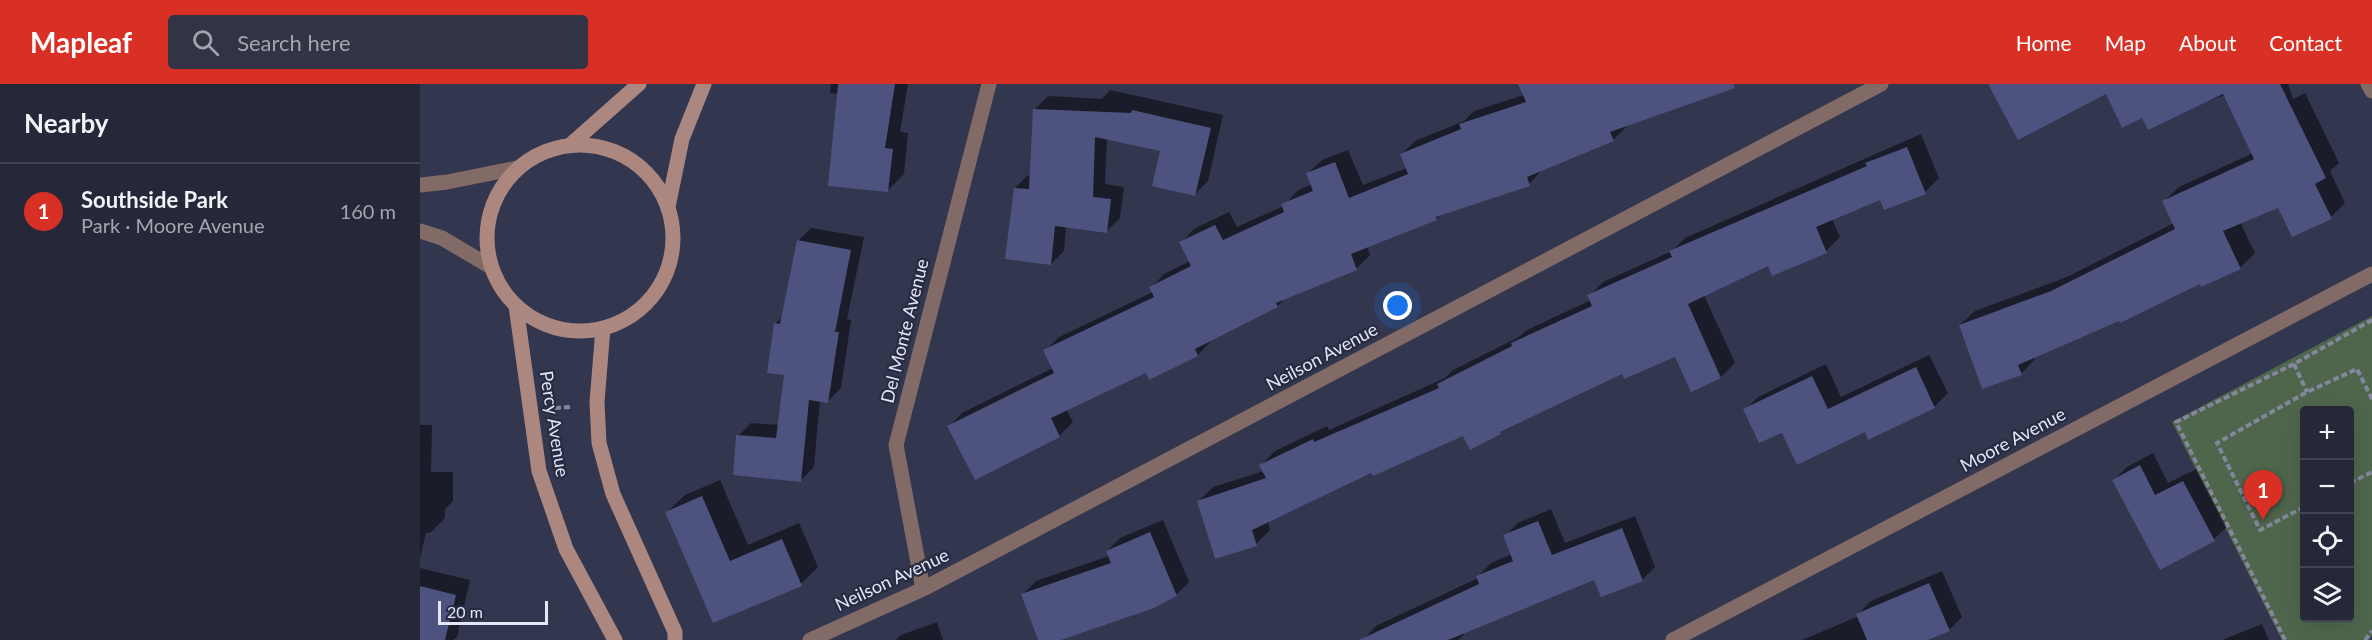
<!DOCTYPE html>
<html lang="en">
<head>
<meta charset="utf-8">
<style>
	body { margin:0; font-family:Lato,sans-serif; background:#323445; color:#f1f3f6 }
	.controls { position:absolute; right:18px; bottom:18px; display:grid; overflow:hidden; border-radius:6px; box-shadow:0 6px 24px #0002 }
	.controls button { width:54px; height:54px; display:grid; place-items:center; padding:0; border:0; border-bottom:2px solid #424454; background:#26283a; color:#f1f3f6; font:30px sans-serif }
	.scale { position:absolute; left:18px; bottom:15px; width:110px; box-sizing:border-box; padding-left:6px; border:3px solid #e3e6f6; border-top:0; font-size:16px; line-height:21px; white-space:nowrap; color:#e3e6f6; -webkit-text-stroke:4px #282c43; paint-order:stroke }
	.you { position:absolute; left:978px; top:222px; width:21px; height:21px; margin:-15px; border:4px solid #fff; border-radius:50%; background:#1a73e8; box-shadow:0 0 0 9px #1a73e833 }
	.badge { display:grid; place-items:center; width:39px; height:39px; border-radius:50%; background:#d93025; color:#fff; font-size:20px; font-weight:700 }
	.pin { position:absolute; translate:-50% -50px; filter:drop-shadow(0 2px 3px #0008) }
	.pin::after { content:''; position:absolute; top:32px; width:21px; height:18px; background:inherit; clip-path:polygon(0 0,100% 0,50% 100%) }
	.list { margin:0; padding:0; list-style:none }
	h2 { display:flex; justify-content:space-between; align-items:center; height:78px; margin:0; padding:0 24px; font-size:26px }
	h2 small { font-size:20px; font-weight:400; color:#a4a6af }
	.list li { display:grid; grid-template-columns:39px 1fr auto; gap:18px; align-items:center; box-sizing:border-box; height:96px; padding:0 24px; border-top:2px solid #424454 }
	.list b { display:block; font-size:22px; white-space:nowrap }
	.list p { margin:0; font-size:20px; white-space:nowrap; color:#a4a6af }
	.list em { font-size:20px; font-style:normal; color:#a4a6af }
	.icon { flex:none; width:33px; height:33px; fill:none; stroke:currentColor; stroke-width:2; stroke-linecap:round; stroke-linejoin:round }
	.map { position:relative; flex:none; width:1952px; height:556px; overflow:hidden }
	header { display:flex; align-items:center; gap:36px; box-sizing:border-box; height:84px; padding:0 30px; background:#d93025; color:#fff }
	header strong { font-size:28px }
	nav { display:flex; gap:33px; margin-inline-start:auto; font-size:21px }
	.search { width:420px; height:54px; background:#323445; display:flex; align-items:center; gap:15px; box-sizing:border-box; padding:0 21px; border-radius:6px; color:#a4a6af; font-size:22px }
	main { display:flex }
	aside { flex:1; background:#26283a }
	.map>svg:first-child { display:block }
	.green { fill:#4f664d; fill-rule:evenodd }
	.shadow { fill:#0007 }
	.building { fill:#4d537e }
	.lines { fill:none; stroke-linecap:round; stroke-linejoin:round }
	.path { stroke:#84879c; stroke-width:4; stroke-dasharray:6 3; stroke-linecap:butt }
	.street { stroke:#826b66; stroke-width:15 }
	.secondary { stroke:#ac8780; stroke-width:15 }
	.labels { text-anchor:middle; stroke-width:4.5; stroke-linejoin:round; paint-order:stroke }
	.street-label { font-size:18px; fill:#e3e6f6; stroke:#282c43 }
</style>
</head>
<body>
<header>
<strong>Mapleaf</strong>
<div class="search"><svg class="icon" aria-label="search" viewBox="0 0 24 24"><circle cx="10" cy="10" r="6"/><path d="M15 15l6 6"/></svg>Search here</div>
<nav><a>Home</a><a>Map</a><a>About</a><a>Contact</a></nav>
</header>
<main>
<aside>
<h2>Nearby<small></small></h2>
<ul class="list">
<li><span class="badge">1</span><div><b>Southside Park</b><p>Park · Moore Avenue</p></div><em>160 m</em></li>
</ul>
</aside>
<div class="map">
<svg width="1952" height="556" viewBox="0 0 1952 556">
	<rect width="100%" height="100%" fill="#32364e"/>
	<path class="green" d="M 1952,232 L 1952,551 L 1949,556 L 1862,556 L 1752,338 ZM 1884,326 L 1930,326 L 1930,534 L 1884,534 Z"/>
	<path class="shadow" d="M 411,0 L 488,0 L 480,48 L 488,49 L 484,90 L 468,106 L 418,10 L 410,9 Z
		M 1109,0 L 1286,0 L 1207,42 L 1193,56 L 1122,86 L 1109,100 L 1022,129 L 1017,135 L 947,162 L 950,171 L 937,184 L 867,212 L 858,222 L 790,255 L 791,257 L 778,271 L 730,294 L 727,287 L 646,325 L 653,338 L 639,352 L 555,394 L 529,343 L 542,329 L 633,284 L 625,267 L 639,253 L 733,208 L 731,204 L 744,190 L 770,177 L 761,159 L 774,145 L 809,128 L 817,143 L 864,122 L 877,107 L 892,100 L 888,89 L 902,76 L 928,66 L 943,101 L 987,84 L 981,71 L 995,57 L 1044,37 L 1054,27 L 1104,11 Z
		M 1683,0 L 1868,0 L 1873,15 L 1885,9 L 1919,79 L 1910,87 L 1925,119 L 1911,133 L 1858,122 L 1820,138 L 1835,169 L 1820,184 L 1780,198 L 1614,273 L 1615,275 L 1601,290 L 1540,241 L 1555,227 L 1647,193 L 1754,139 L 1744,117 L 1759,103 L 1833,69 L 1805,11 L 1777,21 L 1723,32 Z
		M 690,6 L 803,31 L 788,97 L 775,110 L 741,66 L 687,54 L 685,100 L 704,103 L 700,134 L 687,147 L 646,142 L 644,167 L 631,180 L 595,104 L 608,91 L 611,92 L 615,25 L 628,12 L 682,15 Z
		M 1501,50 L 1519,94 L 1505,108 L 1461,114 L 1412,135 L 1420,153 L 1406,167 L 1349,180 L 1284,211 L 1315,279 L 1301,293 L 1256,271 L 1203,288 L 1086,343 L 1080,349 L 1043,350 L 952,387 L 848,437 L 850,446 L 836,460 L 779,417 L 793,403 L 844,387 L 841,381 L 855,367 L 907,342 L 909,346 L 1025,294 L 1033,286 L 1099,253 L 1107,246 L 1171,216 L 1169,212 L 1183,198 L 1252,167 L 1265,154 Z
		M 391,144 L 444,153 L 427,235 L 431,236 L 421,304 L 408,317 L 400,316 L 394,383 L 381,396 L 318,352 L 331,339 L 359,341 L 366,290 L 355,240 L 363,232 L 378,157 Z
		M 1509,271 L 1528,309 L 1515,322 L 1449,354 L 1445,346 L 1362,346 L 1325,326 L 1338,313 L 1406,280 L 1421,313 Z
		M 0,341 L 12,341 L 11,388 L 33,388 L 33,417 L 25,425 L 25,434 L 10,449 L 6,449 L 0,474 Z
		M 1733,369 L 1748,399 L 1776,385 L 1807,443 L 1794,455 L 1740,484 L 1694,396 L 1707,383 Z
		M 300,396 L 328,461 L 379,439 L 398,483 L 381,500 L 294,537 L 247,428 L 265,411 Z
		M 1131,425 L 1145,459 L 1215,432 L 1235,483 L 1222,496 L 1175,494 L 1043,548 L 1044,551 L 1038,556 L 943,556 L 956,542 L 1058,494 L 1058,492 L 1071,479 L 1092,470 L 1085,452 L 1098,439 Z
		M 743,436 L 769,498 L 756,511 L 636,556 L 619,556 L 603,510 L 616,497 L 689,472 L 687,467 L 700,454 Z
		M 0,484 L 50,496 L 37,553 L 33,556 L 0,556 Z
		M 1522,487 L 1542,533 L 1529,546 L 1504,556 L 1382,556 L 1439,532 L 1438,530 L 1451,517 Z
		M 517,538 L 523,556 L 476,556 L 481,551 Z
		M 1842,540 L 1849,556 L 1802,556 Z"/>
	<path class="building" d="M 418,0 L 475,0 L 465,64 L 473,65 L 468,108 L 408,102 Z
		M 1098,0 L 1314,0 L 1315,4 L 1190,48 L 1194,57 L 1107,93 L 1110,102 L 1016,133 L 1017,136 L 931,170 L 937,186 L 856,219 L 858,223 L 775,265 L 778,272 L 729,296 L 726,289 L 631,334 L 640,353 L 555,396 L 527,342 L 634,289 L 623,266 L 734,213 L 729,203 L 771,182 L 759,158 L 795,141 L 803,156 L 864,128 L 861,120 L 893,107 L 886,89 L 915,78 L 929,114 L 988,90 L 980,70 L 1041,45 L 1039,40 L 1106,18 Z
		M 1568,0 L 1860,0 L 1906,94 L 1895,100 L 1912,135 L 1872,153 L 1858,124 L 1803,147 L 1821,185 L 1781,203 L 1780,200 L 1700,239 L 1699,237 L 1598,281 L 1602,291 L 1562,305 L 1539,241 L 1631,207 L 1755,145 L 1742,117 L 1834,75 L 1803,10 L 1728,46 L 1722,34 L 1702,44 L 1686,10 L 1598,56 Z
		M 613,25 L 711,29 L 712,26 L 791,44 L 775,112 L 732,102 L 740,67 L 675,53 L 673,113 L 691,115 L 687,149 L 635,142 L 631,181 L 585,175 L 594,104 L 609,105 Z
		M 1487,63 L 1506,110 L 1464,126 L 1460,116 L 1396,143 L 1407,169 L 1352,192 L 1348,182 L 1268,220 L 1301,294 L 1271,308 L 1255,273 L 1204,295 L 1202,290 L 1080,348 L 1081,350 L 1050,366 L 1043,352 L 953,392 L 951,389 L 832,446 L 837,462 L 795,475 L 777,417 L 846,394 L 839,381 L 893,355 L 894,358 L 1019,304 L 1017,300 L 1092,262 L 1091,259 L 1172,222 L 1167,211 L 1252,173 L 1249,167 L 1447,82 L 1445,79 Z
		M 377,156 L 431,166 L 415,248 L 419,248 L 408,319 L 389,316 L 381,398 L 313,391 L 316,351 L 356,354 L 364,291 L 347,289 L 354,239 L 360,240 Z
		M 1496,283 L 1515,324 L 1448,356 L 1445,348 L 1377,381 L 1362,349 L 1339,359 L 1323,325 L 1392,292 L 1408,325 Z
		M 1720,381 L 1735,411 L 1763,397 L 1795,457 L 1740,486 L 1692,396 Z
		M 282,412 L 310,477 L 362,455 L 382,502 L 293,539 L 245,428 Z
		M 1118,437 L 1132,471 L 1202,444 L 1223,497 L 1181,513 L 1174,496 L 1028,556 L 939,556 L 1059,500 L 1056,492 L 1093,477 L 1083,451 Z
		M 730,448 L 757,512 L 734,524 L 641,556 L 618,556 L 601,510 L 691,479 L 686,467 Z
		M 1509,499 L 1530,547 L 1508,556 L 1447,556 L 1436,530 Z
		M 0,502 L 36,511 L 25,556 L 0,556 Z"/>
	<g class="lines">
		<path class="path" d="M 1874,280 L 1887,308
			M 135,324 L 151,323
			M 1930,399 L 1952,388
			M 1884,423 L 1840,446 L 1797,359 L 1887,308 L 1937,285 L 1952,315
			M 1865,556 L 1756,338 L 1874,280 L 1952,236
			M 1945,556 L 1952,547"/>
		<path class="street" d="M 1948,0 L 1952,7
			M 0,101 L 27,98 L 97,84
			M 0,147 L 22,154 L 71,183
			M 503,505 L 476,361 L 569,0
			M 390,556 L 503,505 L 1461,0
			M 1253,556 L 1952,190"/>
		<path class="secondary" d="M 150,61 L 219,0
			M67 154a93 93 0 1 1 186 0a93 93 0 1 1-186 0Z
			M 248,123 L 262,55 L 284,0
			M 96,222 L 119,387 L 146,465 L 195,556
			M 183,244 L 177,318 L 179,359 L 193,410 L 255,548 L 255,556"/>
	</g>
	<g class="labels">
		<g class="street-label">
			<text transform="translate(485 247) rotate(-76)" y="6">Del Monte Avenue</text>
			<text transform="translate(902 273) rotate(-28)" y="6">Neilson Avenue</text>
			<text transform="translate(134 340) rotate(81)" y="6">Percy Avenue</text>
			<text transform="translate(1593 356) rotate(-28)" y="6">Moore Avenue</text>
			<text transform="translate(472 496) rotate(-25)" y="6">Neilson Avenue</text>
		</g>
	</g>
</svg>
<div class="controls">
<button>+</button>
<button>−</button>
<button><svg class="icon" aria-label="locate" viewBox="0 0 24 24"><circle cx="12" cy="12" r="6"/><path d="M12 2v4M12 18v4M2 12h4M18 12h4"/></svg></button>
<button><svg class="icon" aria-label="layers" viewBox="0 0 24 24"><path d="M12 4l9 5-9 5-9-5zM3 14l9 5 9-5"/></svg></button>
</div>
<div class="scale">20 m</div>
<div class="you"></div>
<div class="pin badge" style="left:1843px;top:436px">1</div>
</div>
</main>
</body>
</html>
